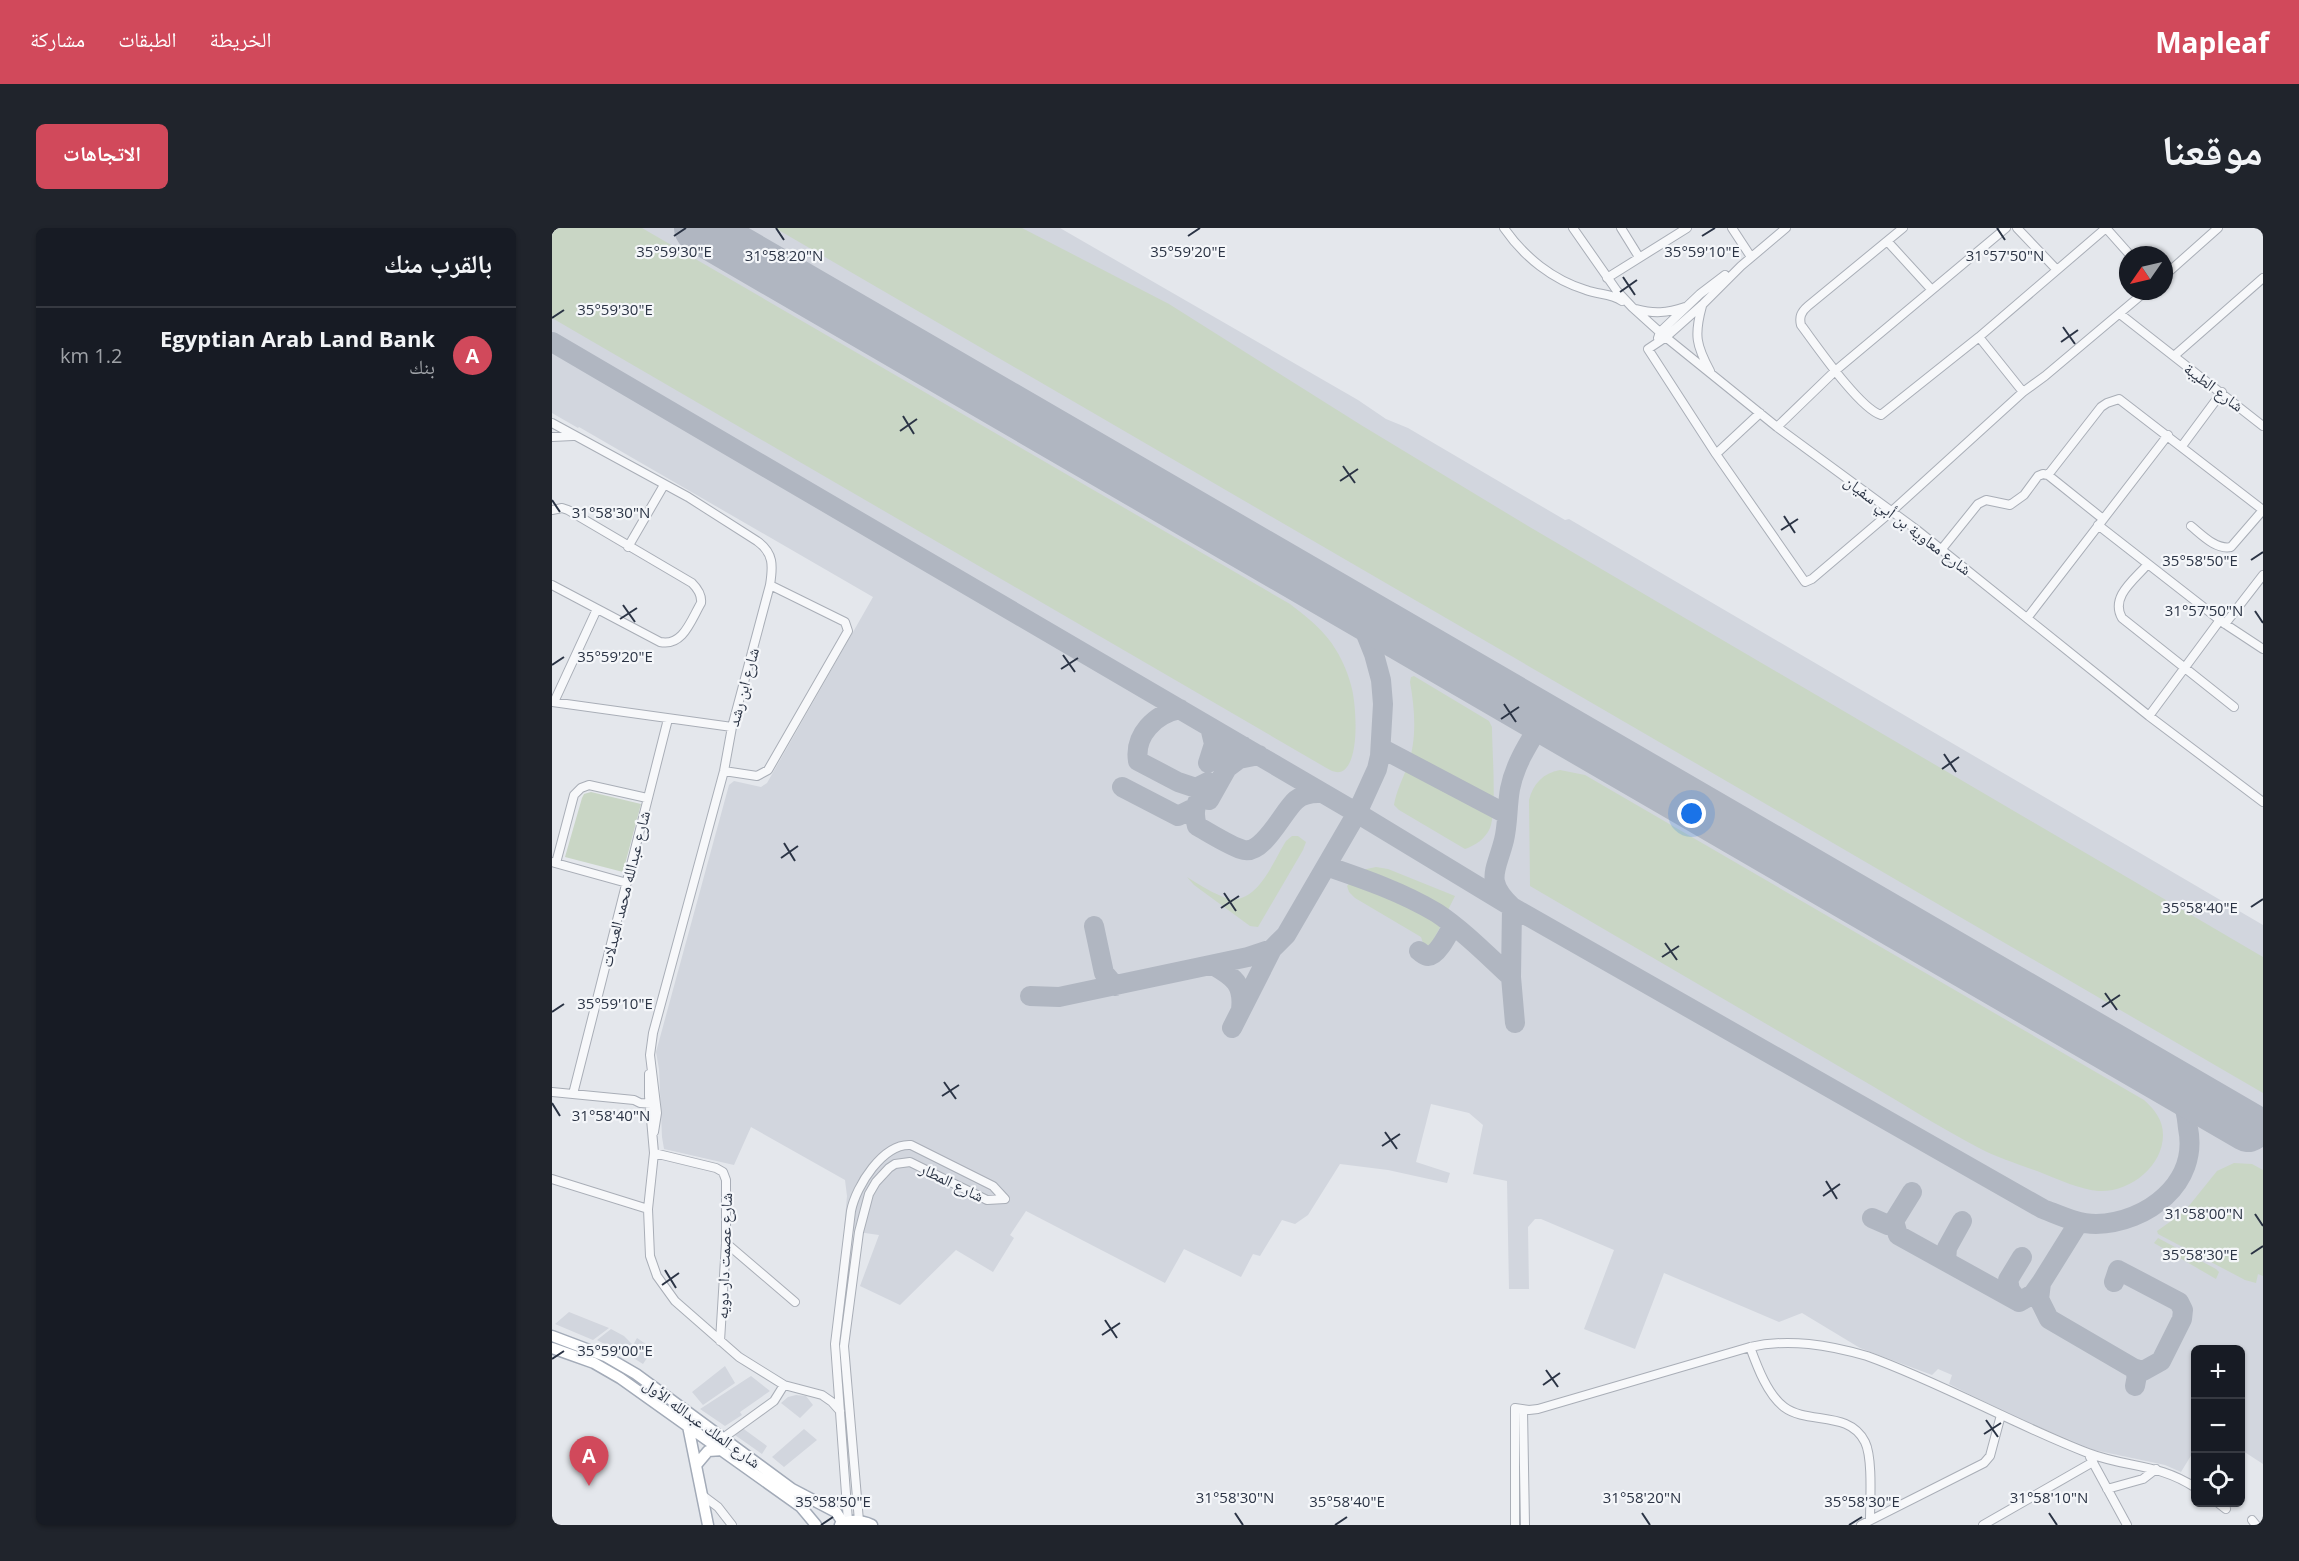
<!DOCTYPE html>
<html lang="ar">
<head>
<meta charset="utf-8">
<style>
	body { margin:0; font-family:"Open Sans","Noto Naskh Arabic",sans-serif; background:#20242c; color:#f1f3f6; direction:rtl }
	.controls { position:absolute; right:18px; bottom:18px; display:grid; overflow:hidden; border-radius:9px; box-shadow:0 2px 4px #0004 }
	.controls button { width:54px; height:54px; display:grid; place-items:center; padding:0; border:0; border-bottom:2px solid #363941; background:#171b24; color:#f1f3f6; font:30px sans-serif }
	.compass { position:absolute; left:1567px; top:18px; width:54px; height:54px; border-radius:50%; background:#171b24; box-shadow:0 2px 4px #0004; rotate:236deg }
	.you { position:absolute; left:1140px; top:586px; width:21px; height:21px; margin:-15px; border:4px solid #fff; border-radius:50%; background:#1a73e8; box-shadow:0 0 0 9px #1a73e833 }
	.badge { display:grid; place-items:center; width:39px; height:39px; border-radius:50%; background:#d1495b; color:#fff; font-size:20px; font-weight:700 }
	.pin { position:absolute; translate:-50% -50px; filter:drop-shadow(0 2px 3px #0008) }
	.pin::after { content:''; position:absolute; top:32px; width:21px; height:18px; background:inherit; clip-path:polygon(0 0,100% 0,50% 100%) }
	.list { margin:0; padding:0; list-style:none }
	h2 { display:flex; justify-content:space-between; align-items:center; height:78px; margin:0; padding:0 24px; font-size:26px }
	h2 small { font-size:20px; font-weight:400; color:#9ea1a6 }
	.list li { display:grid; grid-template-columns:39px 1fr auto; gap:18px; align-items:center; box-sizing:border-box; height:96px; padding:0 24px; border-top:2px solid #363941 }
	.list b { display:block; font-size:22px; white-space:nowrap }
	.list p { margin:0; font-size:20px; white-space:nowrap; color:#9ea1a6 }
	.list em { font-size:20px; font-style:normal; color:#9ea1a6 }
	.icon { flex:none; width:33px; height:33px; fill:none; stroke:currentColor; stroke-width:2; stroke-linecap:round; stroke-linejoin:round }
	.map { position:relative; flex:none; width:1711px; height:1297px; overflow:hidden; direction:ltr; border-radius:9px }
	header { display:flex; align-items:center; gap:36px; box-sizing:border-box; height:84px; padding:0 30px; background:#d1495b; color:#fff }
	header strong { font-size:28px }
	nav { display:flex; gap:33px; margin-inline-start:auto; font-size:21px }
	.intro { display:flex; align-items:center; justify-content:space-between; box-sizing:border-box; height:144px; padding:0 36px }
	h1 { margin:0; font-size:42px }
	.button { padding:15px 27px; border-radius:9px; background:#d1495b; color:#fff; font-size:21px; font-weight:700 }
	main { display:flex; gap:36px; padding:0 36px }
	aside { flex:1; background:#171b24; border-radius:9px; box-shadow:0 2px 4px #0004 }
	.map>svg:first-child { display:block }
	.built { fill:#d2d6de }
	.green { fill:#c9d6c5 }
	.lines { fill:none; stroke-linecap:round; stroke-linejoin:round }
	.taxiway { stroke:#b0b6c1; stroke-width:20 }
	.runway { stroke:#b0b6c1; stroke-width:50 }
	.minor-casing { stroke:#a9aeb7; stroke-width:10 }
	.major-casing { stroke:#a3abb8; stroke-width:13 }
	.minor { stroke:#f7f8fa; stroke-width:8 }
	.major { stroke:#fff; stroke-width:10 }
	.ticks { fill:none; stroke:#2b3445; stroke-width:2 }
	.labels { text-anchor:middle; stroke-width:4.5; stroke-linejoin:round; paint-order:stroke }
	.street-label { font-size:16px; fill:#2b3445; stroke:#f4f6f9 }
	.ticks-label { font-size:15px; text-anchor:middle; fill:#2b3445; stroke:#f4f6f9; stroke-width:4.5; stroke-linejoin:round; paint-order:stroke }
</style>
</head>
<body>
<header>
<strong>Mapleaf</strong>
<nav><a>الخريطة</a><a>الطبقات</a><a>مشاركة</a></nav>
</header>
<div class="intro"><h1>موقعنا</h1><a class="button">الاتجاهات</a></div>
<main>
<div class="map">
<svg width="1711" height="1297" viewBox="0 0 1711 1297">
	<rect width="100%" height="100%" fill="#e4e7ec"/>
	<path class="built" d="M 0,0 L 508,0 L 806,172 L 834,191 L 856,200 L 1013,292 L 1017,291 L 1711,697 L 1711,1236 L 1691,1223 L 1689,1227 L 1688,1122 L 1644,1122 L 1643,1221 L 1629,1244 L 1613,1237 L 1542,1222 L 1461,1188 L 1397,1156 L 1400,1147 L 1386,1141 L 1380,1147 L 1308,1120 L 1250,1085 L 1227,1094 L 1112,1045 L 1083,1121 L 1032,1101 L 1062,1022 L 989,991 L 983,991 L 976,999 L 977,1061 L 957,1061 L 955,953 L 921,946 L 931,897 L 917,885 L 879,876 L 864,934 L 898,945 L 895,955 L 836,942 L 788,936 L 756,987 L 743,996 L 730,992 L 708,1028 L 701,1026 L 689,1049 L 632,1021 L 613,1055 L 474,983 L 458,1007 L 462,1010 L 441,1044 L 404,1022 L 348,1077 L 308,1058 L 327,1007 L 292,1002 L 295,968 L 293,952 L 199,899 L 182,937 L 112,921 L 110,909 L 107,841 L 104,824 L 177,557 L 182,553 L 209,559 L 215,555 L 321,369 L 27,199 L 26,200 L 0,185 Z
		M 17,1084 L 57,1100 L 41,1112 L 3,1096 Z
		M 59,1101 L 72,1108 L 81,1117 L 85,1110 L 101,1121 L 91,1136 L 75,1126 L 81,1117 L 73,1127 L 45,1112 Z
		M 173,1138 L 183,1155 L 151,1177 L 140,1164 Z
		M 199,1148 L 218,1163 L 188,1184 L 190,1187 L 173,1198 L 148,1181 Z
		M 244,1167 L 254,1168 L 261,1177 L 248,1190 L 229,1175 L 236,1169 Z
		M 189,1199 L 215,1218 L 210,1226 L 180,1205 Z
		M 252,1201 L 265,1212 L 232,1239 L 220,1229 Z"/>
	<path class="green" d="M 0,0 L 90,0 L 738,376 C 755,389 773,403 784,422 C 791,433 797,448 800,461 C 804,477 809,538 788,544 C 782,545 776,541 771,538 L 0,90 Z
		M 223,0 L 470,0 L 617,76 L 809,197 L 976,298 L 1711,729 L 1711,865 Z
		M 862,448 L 937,493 L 940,499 C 940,521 945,583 938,600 C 933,611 924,617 913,621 L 847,582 L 842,577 C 844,564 851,550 856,537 C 865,511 863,482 858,454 L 859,449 Z
		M 1008,542 L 1033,547 L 1592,872 C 1603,882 1611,892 1611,907 C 1611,938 1578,965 1546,963 C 1527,961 1508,952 1490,945 C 1469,937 1446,930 1427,920 C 1385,898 1345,872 1305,849 C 1196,785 1087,722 978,658 L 977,572 C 981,556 991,545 1008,542 Z
		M 39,564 L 89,576 L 71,644 L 13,629 L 30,570 L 32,566 Z
		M 740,608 L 746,608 L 754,614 L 751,622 L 706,699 L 698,698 L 642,657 L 635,649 C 646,656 657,663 669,668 C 703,684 720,635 734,613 Z
		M 824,639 L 836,641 L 903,668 L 896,682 L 888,679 L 834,651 L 810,642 Z
		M 809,648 C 837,654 872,670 893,690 L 878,718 L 871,715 L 869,709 L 803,670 L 797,664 L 795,658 L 803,649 Z
		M 1682,935 L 1700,936 L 1711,942 L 1711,1048 L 1706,1046 L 1704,1055 L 1693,1052 L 1606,1006 L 1605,1003 L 1632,984 L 1665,943 Z
		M 1606,1010 L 1664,1041 L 1667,1044 L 1664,1051 L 1602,1015 Z"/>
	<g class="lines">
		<path class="taxiway" d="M 0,114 L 805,585 L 960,679 L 1491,981 C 1507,987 1525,996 1544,996 C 1595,995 1647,955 1636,900 C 1635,893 1635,884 1631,877 C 1625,867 1616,858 1608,848
			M 628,481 C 603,486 582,507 586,533 L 626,554 L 644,560 L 656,554 C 647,571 639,579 645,598 C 656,604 681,620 692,622 C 712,626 731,583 744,572 C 751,566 758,565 766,565
			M 658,499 L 662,516 L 656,535 L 669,523 L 691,518
			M 829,520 L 954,586
			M 570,559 L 626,588 L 642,580
			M 657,572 L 675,540 L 687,531 L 707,527
			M 774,638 C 812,651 850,664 885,685 C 912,703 935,727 959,749
			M 542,698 L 552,745 L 563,758
			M 867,723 C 870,725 873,728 876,728 C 885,729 897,704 901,697
			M 661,737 C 682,749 692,756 689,782
			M 478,768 L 507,769 L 696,729 L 720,721 L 734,707 L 805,585 L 825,541 L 828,528 L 831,476 L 829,452 L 822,426 L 804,381
			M 963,795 L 959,749 L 960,679 C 932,652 944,644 952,612 C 956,596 955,578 958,561 C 963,535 978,513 992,490
			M 680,800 L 720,721
			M 1360,964 L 1342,993 L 1346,1007 L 1467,1074 L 1481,1066 L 1489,1055
			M 1320,990 L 1336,997 L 1342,993
			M 1527,994 L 1489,1055 L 1487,1071 L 1497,1091 L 1581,1140 L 1585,1147 L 1583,1158
			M 1394,1033 L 1395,1020 L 1410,993
			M 1562,1054 L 1566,1042 L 1627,1074 L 1631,1082 L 1630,1091 L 1609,1133 L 1591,1143 L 1581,1140
			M 1467,1074 L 1458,1062 L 1456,1052 L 1470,1029"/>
		<path class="runway" d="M 147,0 L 1696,899"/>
		<defs>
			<path id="minor" d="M 952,0 C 972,29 1001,52 1034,62 C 1047,67 1059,65 1070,73
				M 1021,0 L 1065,63 L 1080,79 L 1111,107 L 1225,199 L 1365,302 L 1597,488 L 1711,574
				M 1069,0 L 1087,29
				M 1180,0 L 1199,29
				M 1234,0 L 1189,38 L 1150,77 L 1114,109 L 1096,121 L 1164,226 L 1253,354 L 1260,351 L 1340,283 L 1471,164 L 1493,148 L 1594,63
				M 1351,0 L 1256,78 C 1249,84 1247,89 1249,97 C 1264,117 1307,180 1329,187 L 1427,109 L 1554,0
				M 1465,0 L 1505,42
				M 1554,0 L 1578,27
				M 1336,14 L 1379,61
				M 1612,48 L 1666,0
				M 1055,50 L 1135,0
				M 1150,78 C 1142,107 1144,117 1158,143
				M 1084,81 C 1102,86 1115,85 1133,79
				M 1568,86 L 1711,198
				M 1427,109 L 1471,164
				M 1106,110 L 1108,104 L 1148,66 L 1173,47
				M 1622,128 L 1711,50
				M 0,195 L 136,269 L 205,313 C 222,325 221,338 218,357 L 180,499 L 172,543 L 101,805 L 98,827 L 105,885 L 102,904
				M 1225,199 L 1283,143 L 1454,0
				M 0,209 L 21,208
				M 1630,218 L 1670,164
				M 1164,226 L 1208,185
				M 1496,247 L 1549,179 L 1555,175 L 1567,171 L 1711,282
				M 0,282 L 10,280 L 16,282 L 140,355 C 146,361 150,367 149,375 C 139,392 131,419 108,414 L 0,357
				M 1546,297 L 1673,396 L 1711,421
				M 1639,298 C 1650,307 1664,322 1679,319 L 1711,282
				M 76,319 L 112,257
				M 1389,322 L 1426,276 L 1434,272 L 1458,277 L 1472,267 L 1486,248 L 1491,246 L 1496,247 L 1551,291
				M 1595,337 C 1582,352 1558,369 1570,390 L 1682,479
				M 1476,389 L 1616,207
				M 1673,396 L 1711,347
				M 0,474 L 180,499
				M 2,474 L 45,381
				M 1597,488 L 1668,392
				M 172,543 L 205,548 L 216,542 L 296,403 L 293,394 L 218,357
				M 0,634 L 75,655
				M 4,635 L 22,567 L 29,560 L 37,557 L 95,570
				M 97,846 L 97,868 L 102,925 L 96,981 L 98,1028 L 105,1048 L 123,1073 L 187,1129 L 232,1157 L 270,1167 L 280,1174 L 288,1183
				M 0,864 L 82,872 L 88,875 L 103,876
				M 21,866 L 116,491
				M 102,925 L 164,940 L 171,944 L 174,952 L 174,1015 L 168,1113
				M 0,951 L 96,981
				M 174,1015 L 243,1074
				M 1198,1119 C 1205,1138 1215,1166 1232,1179 C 1256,1197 1297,1182 1313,1214 C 1321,1230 1318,1274 1318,1292
				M 971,1182 L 973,1297
				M 171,1210 L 222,1173 L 232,1157
				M 1538,1229 L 1575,1297
				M 1555,1261 L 1591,1251 L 1604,1241
				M 150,1267 L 166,1279 L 180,1297
				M 1665,1274 L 1674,1281
				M 1700,1292 L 1704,1297
				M 296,1293 L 283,1116 L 299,983 C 304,958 331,915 359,917 L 441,958 L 453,971 L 435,972 L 358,934 L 343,936 L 337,940 L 324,954 L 317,966 L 307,1004 L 292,1118 L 307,1293
				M 963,1297 L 963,1180 L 977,1182 L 986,1181 L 1198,1119 C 1237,1110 1277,1117 1315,1128 C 1390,1155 1461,1196 1536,1225 C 1575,1240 1606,1235 1644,1260
				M 1309,1297 L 1432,1235 L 1438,1228 L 1449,1187
				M 1431,1297 L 1541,1234"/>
			<path id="major" d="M 0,1108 L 53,1128 L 84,1146 L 240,1261 L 284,1284 L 291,1295
				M 0,1120 L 42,1135 L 68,1150 L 249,1279 L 264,1297
				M 136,1198 L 156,1297
				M 145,1236 L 156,1223 L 171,1222
				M 288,1297 C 298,1291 309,1292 320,1297"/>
		</defs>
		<use href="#minor" class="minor-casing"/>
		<use href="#major" class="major-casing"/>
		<use href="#minor" class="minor"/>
		<use href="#major" class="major"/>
	</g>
	<path class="ticks" d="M 224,0 L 232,12M 1445,0 L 1453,12M 122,8 L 134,0M 636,8 L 648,0M 1150,8 L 1163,0M 1071,49 L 1083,67M 1068,64 L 1085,52M 0,90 L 12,82M 1511,99 L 1523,116M 1509,114 L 1526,102M 351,188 L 362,206M 348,203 L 365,191M 791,238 L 803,255M 788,253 L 806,241M 0,272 L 8,284M 1232,288 L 1243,305M 1229,302 L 1246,291M 1699,332 L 1711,324M 71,377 L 83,394M 1703,383 L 1711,395M 68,391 L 85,380M 511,427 L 523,444M 0,437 L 12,429M 509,441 L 526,430M 952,476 L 964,494M 949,491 L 967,479M 1392,526 L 1404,544M 1390,541 L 1407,529M 232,615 L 243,633M 229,630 L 246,618M 672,665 L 684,683M 1699,679 L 1711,671M 669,680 L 687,668M 1113,715 L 1125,732M 1110,729 L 1127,718M 1553,765 L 1565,782M 1550,779 L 1568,767M 0,784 L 12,776M 392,854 L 404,871M 390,868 L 407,857M 0,875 L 8,888M 833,904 L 845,921M 830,918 L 848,906M 1274,953 L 1285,971M 1271,968 L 1288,956M 1703,986 L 1711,998M 1699,1026 L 1711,1018M 113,1042 L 124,1060M 110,1057 L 127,1045M 553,1092 L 565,1110M 550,1107 L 568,1095M 0,1131 L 12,1123M 994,1142 L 1006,1159M 991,1157 L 1008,1145M 1434,1192 L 1446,1209M 1432,1206 L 1449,1195M 683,1285 L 691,1297M 1090,1285 L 1098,1297M 1497,1285 L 1505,1297M 269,1297 L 281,1289M 783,1297 L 795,1289M 1297,1297 L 1310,1289"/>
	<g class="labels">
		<g class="street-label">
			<text transform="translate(1662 159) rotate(37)" y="6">شارع الطيبة</text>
			<text transform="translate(1356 297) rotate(37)" y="6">شارع معاوية بن أبي سفيان</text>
			<text transform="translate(191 459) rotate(-75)" y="6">شارع ابن رشد</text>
			<text transform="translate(73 661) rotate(-76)" y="6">شارع عبدالله محمد العبدلات</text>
			<text transform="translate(400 954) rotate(26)" y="6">شارع المطار</text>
			<text transform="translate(172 1028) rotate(-88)" y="6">شارع عصمت دار دويه</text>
			<text transform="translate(150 1195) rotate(36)" y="6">شارع الملك عبدالله الأول</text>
		</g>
	</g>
	<g class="ticks-label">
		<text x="122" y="29">35°59'30"E</text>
		<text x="636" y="29">35°59'20"E</text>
		<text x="1150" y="29">35°59'10"E</text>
		<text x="232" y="33">31°58'20"N</text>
		<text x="1453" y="33">31°57'50"N</text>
		<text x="63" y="87">35°59'30"E</text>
		<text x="59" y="290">31°58'30"N</text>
		<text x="1648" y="338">35°58'50"E</text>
		<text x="1652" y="388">31°57'50"N</text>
		<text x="63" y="434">35°59'20"E</text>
		<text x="1648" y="685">35°58'40"E</text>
		<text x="63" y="781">35°59'10"E</text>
		<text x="59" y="893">31°58'40"N</text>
		<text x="1652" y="991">31°58'00"N</text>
		<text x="1648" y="1032">35°58'30"E</text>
		<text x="63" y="1128">35°59'00"E</text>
		<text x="683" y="1275">31°58'30"N</text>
		<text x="1090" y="1275">31°58'20"N</text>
		<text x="1497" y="1275">31°58'10"N</text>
		<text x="281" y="1279">35°58'50"E</text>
		<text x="795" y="1279">35°58'40"E</text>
		<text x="1310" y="1279">35°58'30"E</text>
	</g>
</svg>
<div class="controls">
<button>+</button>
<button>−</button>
<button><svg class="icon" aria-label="locate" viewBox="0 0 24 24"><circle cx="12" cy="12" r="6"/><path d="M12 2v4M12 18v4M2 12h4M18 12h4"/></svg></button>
</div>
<svg class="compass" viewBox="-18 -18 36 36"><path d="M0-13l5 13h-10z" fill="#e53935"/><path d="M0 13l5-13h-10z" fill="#9ea1a6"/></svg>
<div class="you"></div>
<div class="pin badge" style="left:37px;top:1258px">A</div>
</div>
<aside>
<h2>بالقرب منك<small></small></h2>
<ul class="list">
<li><span class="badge">A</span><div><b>Egyptian Arab Land Bank</b><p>بنك</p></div><em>1.2 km</em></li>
</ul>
</aside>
</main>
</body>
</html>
